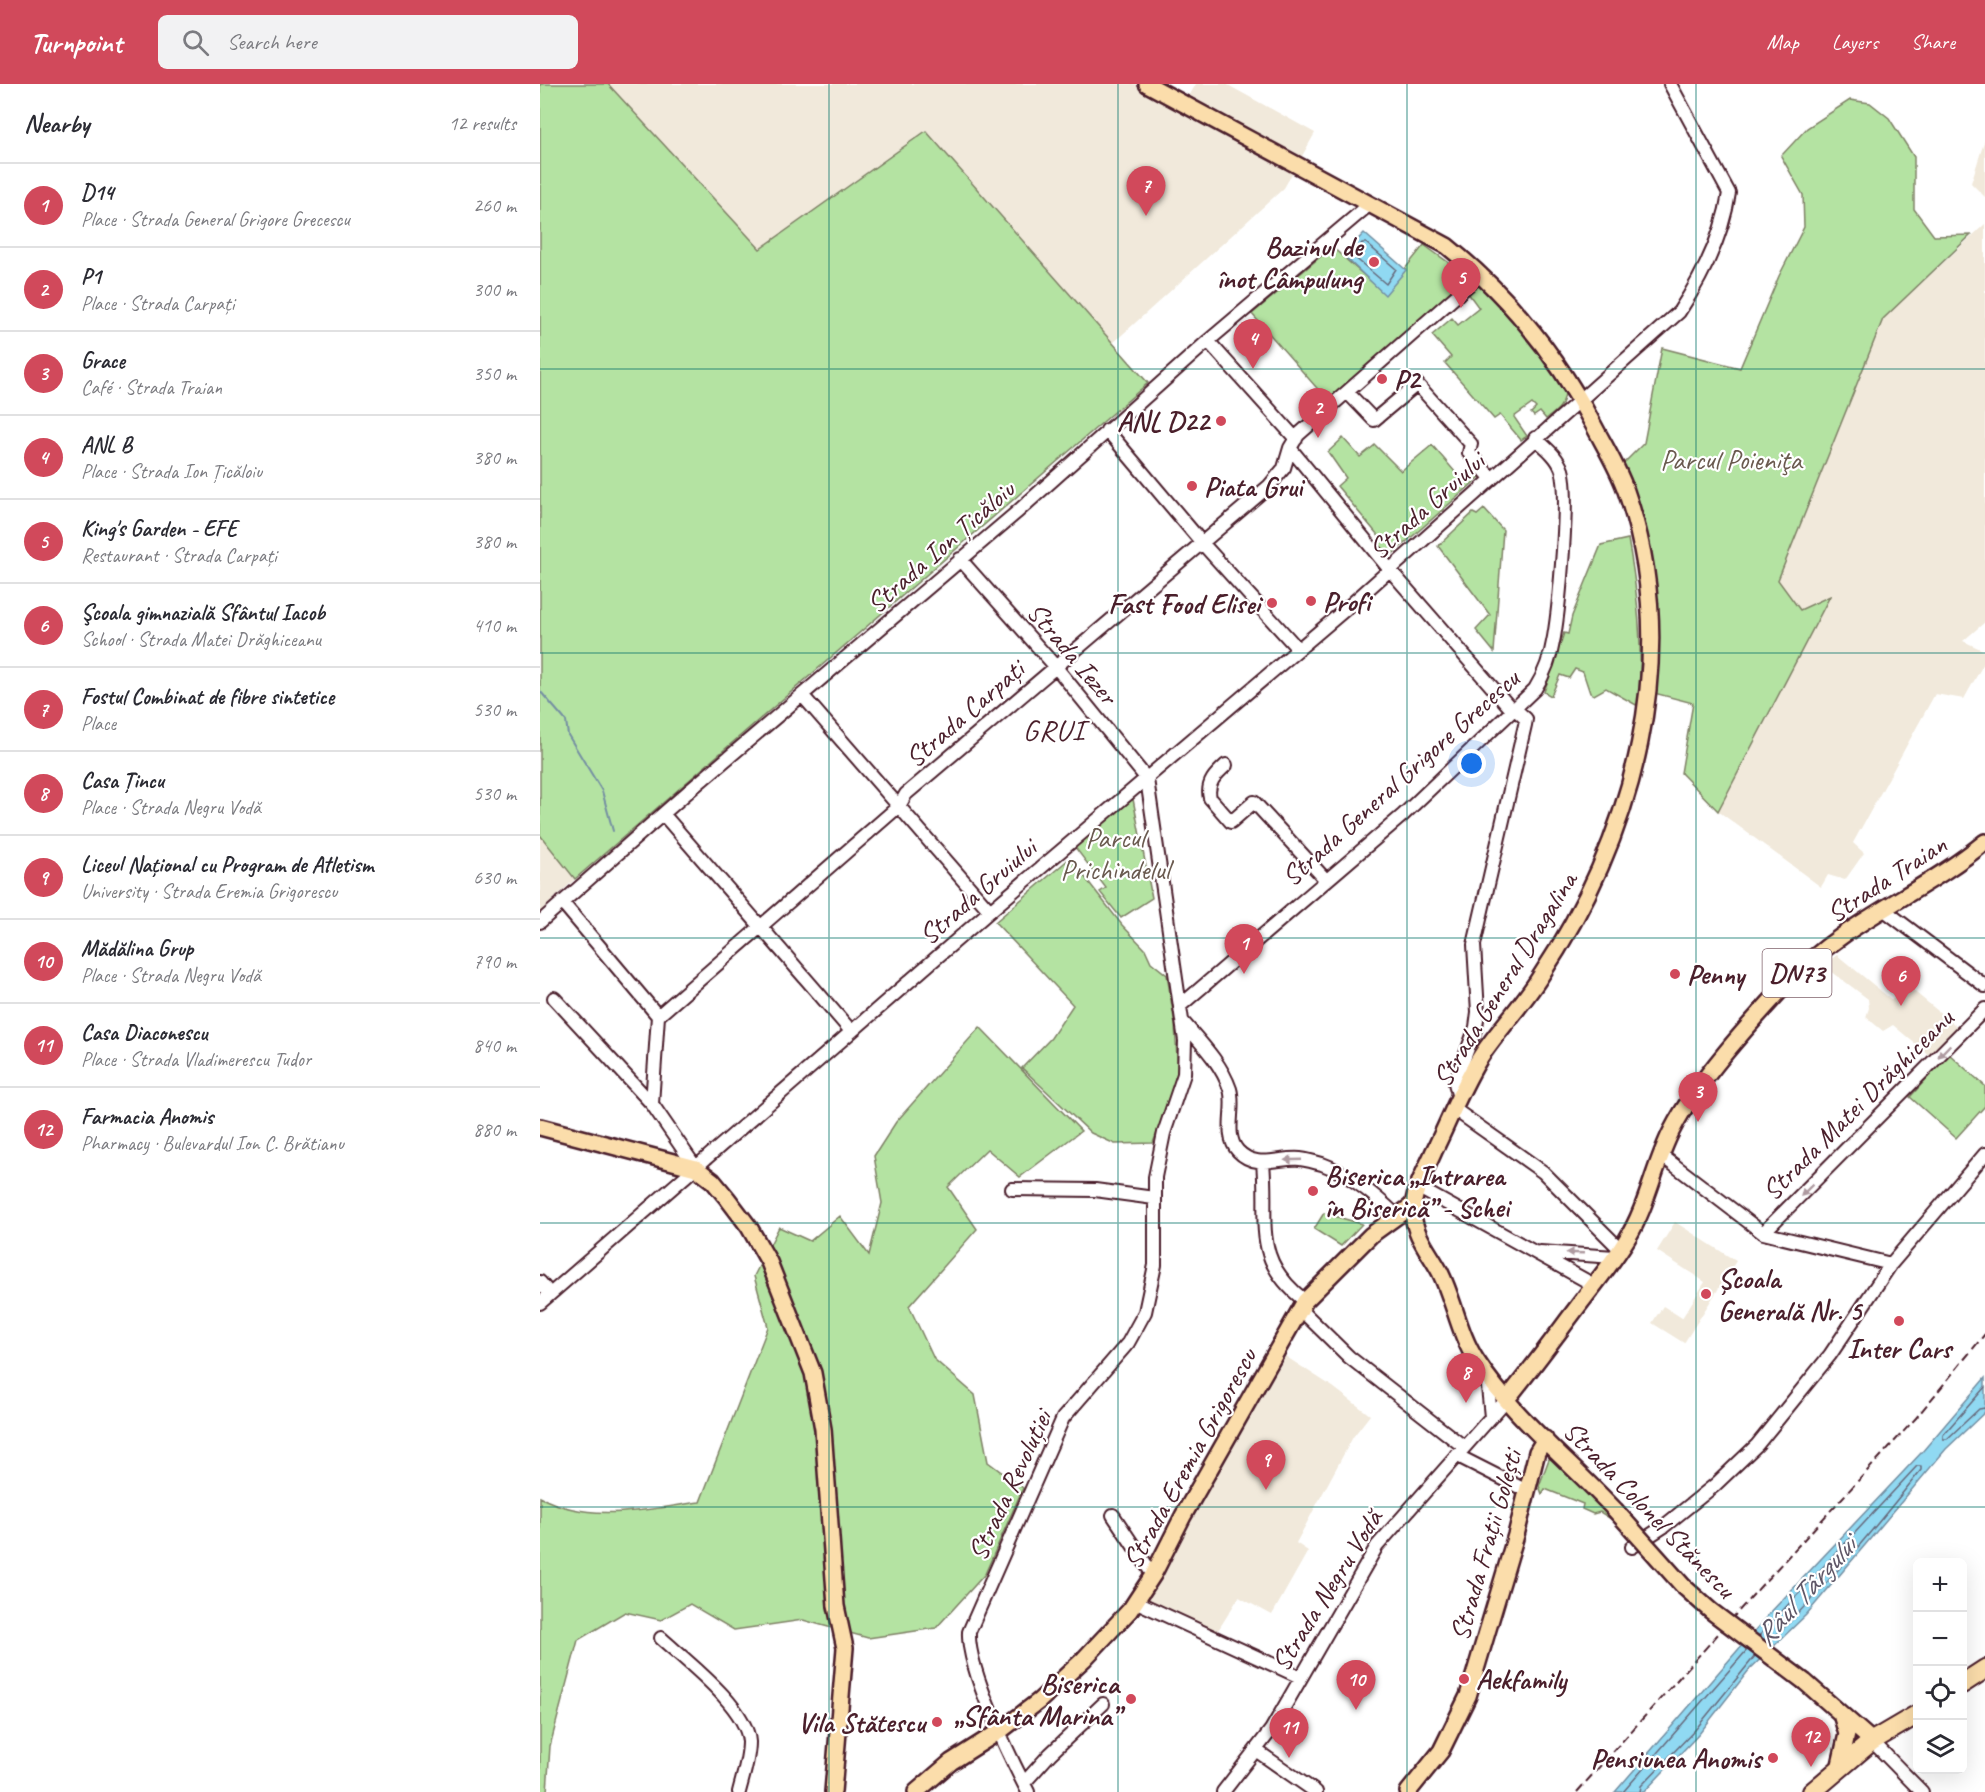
<!DOCTYPE html>
<html lang="en">
<head>
<meta charset="utf-8">
<style>
	body { margin:0; font-family:Caveat,sans-serif; background:#f2f2f3; color:#2b2b33 }
	.controls { position:absolute; right:18px; bottom:18px; display:grid; overflow:hidden; border-radius:9px; box-shadow:0 6px 24px #0002 }
	.controls button { width:54px; height:54px; display:grid; place-items:center; padding:0; border:0; border-bottom:2px solid #e1e1e2; background:#fff; color:#2b2b33; font:30px sans-serif }
	.you { position:absolute; left:932px; top:680px; width:21px; height:21px; margin:-15px; border:4px solid #fff; border-radius:50%; background:#1a73e8; box-shadow:0 0 0 9px #1a73e833 }
	.badge { display:grid; place-items:center; width:39px; height:39px; border-radius:50%; background:#d1495b; color:#fff; font-size:20px; font-weight:700 }
	.pin { position:absolute; translate:-50% -50px; filter:drop-shadow(0 2px 3px #0008) }
	.pin::after { content:''; position:absolute; top:32px; width:21px; height:18px; background:inherit; clip-path:polygon(0 0,100% 0,50% 100%) }
	.list { margin:0; padding:0; list-style:none }
	h2 { display:flex; justify-content:space-between; align-items:center; height:78px; margin:0; padding:0 24px; font-size:26px }
	h2 small { font-size:20px; font-weight:400; color:#7c7c81 }
	.list li { display:grid; grid-template-columns:39px 1fr auto; gap:18px; align-items:center; box-sizing:border-box; height:84px; padding:0 24px; border-top:2px solid #e1e1e2 }
	.list b { display:block; font-size:22px; white-space:nowrap }
	.list p { margin:0; font-size:20px; white-space:nowrap; color:#7c7c81 }
	.list em { font-size:20px; font-style:normal; color:#7c7c81 }
	.icon { flex:none; width:33px; height:33px; fill:none; stroke:currentColor; stroke-width:2; stroke-linecap:round; stroke-linejoin:round }
	.map { position:relative; flex:none; width:1445px; height:1708px; overflow:hidden }
	header { display:flex; align-items:center; gap:36px; box-sizing:border-box; height:84px; padding:0 30px; background:#d1495b; color:#fff }
	header strong { font-size:28px }
	nav { display:flex; gap:33px; margin-inline-start:auto; font-size:21px }
	.search { width:420px; height:54px; background:#f2f2f3; display:flex; align-items:center; gap:15px; box-sizing:border-box; padding:0 21px; border-radius:9px; color:#7c7c81; font-size:22px }
	main { display:flex }
	aside { flex:1; background:#fff }
	.map>svg:first-child { display:block }
	.built { fill:#f1e9db }
	.green { fill:#b4e3a2; stroke:#7f8166; stroke-width:1.5 }
	.water { fill:#90d9f2; stroke:#748fa2; stroke-width:1.5 }
	.lines { fill:none; stroke-linecap:round; stroke-linejoin:round }
	.shore { stroke:#66697b; stroke-width:1.5 }
	.stream { stroke:#748fa2; stroke-width:2 }
	.minor-casing { stroke:#4a1f2b; stroke-width:16 }
	.major-casing { stroke:#4a1f2b; stroke-width:20 }
	.highway-casing { stroke:#4a1f2b; stroke-width:22 }
	.minor { stroke:#fff; stroke-width:12 }
	.major { stroke:#fbddab; stroke-width:15 }
	.highway { stroke:#fbddab; stroke-width:18 }
	.rail { stroke:#4a1f2b; stroke-width:2; stroke-dasharray:9 4.5; stroke-linecap:butt }
	.major-bridge-casing { stroke:#4a1f2b; stroke-width:20; stroke-linecap:butt }
	.major-bridge { stroke:#fbddab; stroke-width:15 }
	.oneway { fill:#ae9aa0 }
	.grid { fill:none; stroke:#0f766e; stroke-width:1.5; stroke-opacity:0.55 }
	.poi-dot { fill:#d1495b; stroke:#fff; stroke-width:2 }
	.labels { text-anchor:middle; stroke-width:4.5; stroke-linejoin:round; paint-order:stroke }
	.shield { fill:#fff; stroke:#80626b; stroke-width:1.5 }
	.shield-label { font-size:27px; font-weight:bold; fill:#4a1f2b }
	.poi-label { font-size:28px; font-weight:bold; fill:#4a1f2b; stroke:#fff; text-anchor:start }
	.park-label { font-size:28px; fill:#6a5a4f; stroke:#fff }
	.street-label { font-size:28px; fill:#4a1f2b; stroke:#fff }
	.neighbourhood-label { font-size:30px; letter-spacing:1.5px; fill:#4a1f2b; stroke:#fff }
	.water-label { font-size:30px; font-style:italic; fill:#5f5767; stroke:#fff }
</style>
</head>
<body>
<header>
<strong>Turnpoint</strong>
<div class="search"><svg class="icon" aria-label="search" viewBox="0 0 24 24"><circle cx="10" cy="10" r="6"/><path d="M15 15l6 6"/></svg>Search here</div>
<nav><a>Map</a><a>Layers</a><a>Share</a></nav>
</header>
<main>
<aside>
<h2>Nearby<small>12 results</small></h2>
<ul class="list">
<li><span class="badge">1</span><div><b>D14</b><p>Place · Strada General Grigore Grecescu</p></div><em>260 m</em></li>
<li><span class="badge">2</span><div><b>P1</b><p>Place · Strada Carpați</p></div><em>300 m</em></li>
<li><span class="badge">3</span><div><b>Grace</b><p>Café · Strada Traian</p></div><em>350 m</em></li>
<li><span class="badge">4</span><div><b>ANL B</b><p>Place · Strada Ion Țicăloiu</p></div><em>380 m</em></li>
<li><span class="badge">5</span><div><b>King's Garden - EFE</b><p>Restaurant · Strada Carpați</p></div><em>380 m</em></li>
<li><span class="badge">6</span><div><b>Şcoala gimnazială Sfântul Iacob</b><p>School · Strada Matei Drăghiceanu</p></div><em>410 m</em></li>
<li><span class="badge">7</span><div><b>Fostul Combinat de fibre sintetice</b><p>Place</p></div><em>530 m</em></li>
<li><span class="badge">8</span><div><b>Casa Țincu</b><p>Place · Strada Negru Vodă</p></div><em>530 m</em></li>
<li><span class="badge">9</span><div><b>Liceul Național cu Program de Atletism</b><p>University · Strada Eremia Grigorescu</p></div><em>630 m</em></li>
<li><span class="badge">10</span><div><b>Mădălina Grup</b><p>Place · Strada Negru Vodă</p></div><em>790 m</em></li>
<li><span class="badge">11</span><div><b>Casa Diaconescu</b><p>Place · Strada Vladimerescu Tudor</p></div><em>840 m</em></li>
<li><span class="badge">12</span><div><b>Farmacia Anomis</b><p>Pharmacy · Bulevardul Ion C. Brătianu</p></div><em>880 m</em></li>
</ul>
</aside>
<div class="map">
<svg width="1445" height="1708" viewBox="0 0 1445 1708">
	<rect width="100%" height="100%" fill="#fff"/>
	<filter id="ink" filterUnits="userSpaceOnUse"><feTurbulence type="fractalNoise" baseFrequency=".0167" numOctaves="2"/><feDisplacementMap in="SourceGraphic" scale="12" xChannelSelector="R" yChannelSelector="G"/><feConvolveMatrix kernelMatrix="1 2 1 2 8 2 1 2 1" color-interpolation-filters="sRGB"/></filter>
	<g filter="url(#ink)">
		<path class="built" d="M 68,0 L 596,0 L 640,28 L 656,0 L 686,0 L 775,49 L 744,104 L 573,259 L 386,47 L 220,165 Z
			M 1445,55 L 1445,113 L 1431,99 Z
			M 1445,140 L 1445,538 L 1423,557 L 1445,567 L 1445,577 L 1424,615 L 1395,610 L 1313,759 L 1324,769 L 1305,796 L 1288,791 L 1281,803 L 1178,727 L 1289,513 L 1260,526 L 1238,496 L 1343,235 Z
			M 0,751 L 35,795 L 0,828 Z
			M 1297,871 L 1352,916 L 1365,900 L 1420,945 L 1406,961 L 1403,958 L 1391,973 L 1353,941 L 1343,947 L 1326,933 L 1329,924 L 1328,915 L 1283,881 Z
			M 1135,1138 L 1196,1177 L 1144,1259 L 1112,1239 L 1123,1222 L 1142,1234 L 1165,1198 L 1117,1167 Z
			M 745,1272 L 793,1303 L 830,1331 L 813,1353 L 756,1459 L 768,1467 L 732,1531 L 699,1513 L 677,1548 L 606,1515 Z"/>
		<path class="green" d="M 0,0 L 68,0 L 220,165 L 386,47 L 608,299 L 35,795 L 0,751 Z
			M 1310,16 L 1330,19 L 1349,34 L 1374,73 L 1374,125 L 1394,152 L 1431,151 L 1343,235 L 1238,496 L 1260,526 L 1290,512 L 1178,727 L 1141,689 L 1153,619 L 1114,609 C 1112,532 1117,451 1082,381 L 1104,359 L 1122,264 L 1200,284 L 1239,192 L 1264,143 L 1263,111 L 1241,72 L 1267,44 Z
			M 884,161 L 926,191 L 926,197 L 790,319 L 712,230 L 792,163 L 845,210 Z
			M 941,197 L 988,253 L 1025,306 C 1025,321 1017,327 1006,335 L 1000,328 L 994,332 L 991,329 L 996,324 L 992,320 L 974,333 L 987,352 L 981,356 L 960,331 L 954,335 L 905,279 L 911,273 L 892,251 L 912,234 L 918,241 L 939,224 L 928,209 Z
			M 803,354 L 820,373 L 835,361 L 861,387 L 892,361 L 922,396 L 933,386 L 940,393 L 849,473 L 836,461 L 842,456 L 797,402 L 806,394 L 788,368 Z
			M 944,425 L 963,446 L 954,568 L 936,546 L 950,531 L 898,462 L 933,429 L 937,431 Z
			M 1088,455 C 1098,510 1104,566 1098,622 L 1066,604 L 1054,611 L 1050,609 L 1043,588 L 1035,585 L 1029,594 L 1020,591 L 1011,612 L 1004,608 L 1024,549 L 1028,550 L 1032,532 L 1061,461 Z
			M 593,715 L 612,814 L 581,834 L 560,808 L 566,804 L 534,762 Z
			M 530,774 L 582,841 L 605,865 L 611,878 L 627,891 L 635,941 L 638,992 L 613,1059 L 575,1060 L 551,1049 L 482,984 L 511,954 L 533,921 L 455,838 Z
			M 440,943 L 541,1047 L 480,1093 L 447,1065 L 408,1103 L 437,1145 L 369,1222 L 394,1275 L 435,1311 L 448,1378 L 483,1404 L 445,1490 L 396,1544 L 328,1554 L 263,1536 L 194,1546 L 150,1520 L 121,1536 L 85,1528 L 38,1556 L 10,1662 L 7,1708 L 0,1708 L 0,1413 C 49,1440 108,1425 160,1418 L 228,1243 L 214,1192 L 239,1143 L 270,1157 L 300,1132 L 329,1171 L 342,1119 L 334,1072 L 356,1038 Z
			M 1409,970 L 1445,1002 L 1445,1022 L 1416,1054 L 1370,1013 Z
			M 784,1129 L 822,1140 L 801,1162 L 774,1145 Z
			M 1013,1374 L 1073,1433 L 1071,1435 L 1060,1428 L 1053,1430 L 1042,1425 L 1043,1420 L 1005,1405 L 1002,1410 L 999,1402 L 1009,1375 Z"/>
		<path class="water" d="M 824,149 L 866,186 L 845,211 L 803,171 Z
			M 1445,1294 L 1445,1328 L 1406,1365 L 1266,1531 L 1209,1586 L 1159,1650 L 1104,1708 L 1075,1708 L 1229,1530 L 1382,1368 Z"/>
		<g class="lines">
			<path class="shore" d="M 822,159 L 826,159 L 856,185 L 846,200 L 813,172 Z
				M 1445,1303 L 1403,1351 L 1403,1355 L 1407,1355 L 1439,1325 L 1445,1324
				M 1219,1552 L 1377,1382 L 1381,1382 L 1381,1386 C 1333,1446 1284,1506 1228,1559
				M 1083,1708 L 1207,1566
				M 1100,1708 L 1101,1702 L 1155,1646 L 1215,1572"/>
			<path class="stream" d="M 0,607 L 26,637 L 28,651 L 62,707 L 73,747"/>
			<defs>
				<path id="minor" d="M 668,257 L 756,355
					M 807,308 L 834,336 L 877,300 L 931,360 L 929,369 L 951,394
					M 567,346 L 663,460 L 758,565
					M 750,364 L 850,486 L 973,627
					M 420,475 L 515,582 L 607,695 L 645,957 L 644,990 L 624,1049 L 615,1093 L 615,1181 L 605,1228 L 588,1259 L 523,1334 L 429,1548 C 427,1585 470,1673 488,1708
					M 262,611 L 450,827
					M 686,681 C 676,690 666,699 670,714 L 691,738 L 714,718 L 786,796
					M 123,730 L 311,947
					M 22,818 L 118,932 L 112,1020 L 156,1084
					M 1343,825 L 1445,902
					M 0,838 L 149,707 L 476,429 L 668,257 L 830,120
					M 14,914 L 112,1020
					M 640,922 L 863,731 L 995,605 C 1005,589 1011,572 1014,553 C 1019,524 1030,410 1022,386 C 1018,373 1005,363 995,354
					M 118,932 L 359,722 L 366,710 L 729,402 L 744,384 L 750,364 L 758,351 L 941,190
					M 643,938 C 661,959 681,979 690,1005 C 696,1024 683,1051 698,1067 C 716,1086 739,1073 760,1075 C 767,1076 775,1078 782,1080 C 810,1090 836,1112 857,1132
					M 919,1014 L 915,999 L 936,943 L 938,928 L 934,861 L 985,641 L 986,635 L 975,625
					M 914,1025 L 1003,1088 L 1081,1166
					M 1121,1071 L 1223,1149 L 1351,1180
					M 723,1079 C 729,1139 710,1174 765,1217
					M 879,1104 L 1054,1201
					M 472,1105 L 555,1106 L 614,1114
					M 1223,1149 L 1445,925
					M 1000,1168 L 1075,1173
					M 0,1198 L 10,1210
					M 0,1219 L 450,827 L 807,524 L 1139,228 C 1162,193 1183,150 1189,109 L 1130,0
					M 760,1225 L 809,1273 L 924,1363
					M 947,1293 L 951,1333
					M 916,1371 L 987,1407
					M 573,1431 L 613,1491
					M 1092,1463 L 1123,1443 L 1175,1401 L 1217,1361 L 1290,1271 L 1351,1180 L 1445,1070
					M 597,1518 L 760,1593
					M 121,1554 C 146,1577 207,1623 209,1658 C 209,1675 203,1692 199,1708
					M 1332,1657 L 1382,1708
					M 717,1667 L 776,1708
					M 484,1699 L 510,1670 L 563,1620
					M 683,1708 L 731,1646 L 837,1462 L 967,1315"/>
				<path id="major" d="M 607,0 L 907,162 C 969,212 1017,271 1054,342 C 1065,363 1078,384 1086,407 C 1144,572 1093,753 1000,893 C 983,920 961,943 943,969 C 923,999 910,1035 894,1067 C 886,1086 872,1108 873,1129 C 874,1151 890,1169 900,1188 C 914,1216 919,1250 936,1276 C 972,1332 1029,1377 1075,1426
					M 0,1043 L 156,1084 L 173,1097 L 187,1114 L 209,1143 L 229,1178 L 273,1289 L 283,1345 L 296,1522 L 305,1564 L 293,1708
					M 967,1315 C 993,1283 1017,1250 1042,1217 C 1057,1197 1074,1177 1087,1155 C 1108,1121 1114,1081 1132,1046 C 1156,998 1212,937 1249,897 C 1304,838 1383,809 1445,758
					M 1265,1598 L 1332,1657
					M 1300,1681 L 1307,1650 L 1301,1630
					M 376,1708 L 411,1678 L 460,1647 L 499,1617 L 544,1575 L 590,1526 L 613,1491 L 643,1432 L 765,1217 L 831,1151 L 874,1120
					M 868,1708 L 901,1667 L 928,1612 L 976,1451 L 997,1368 L 1005,1355"/>
				<path id="highway" d="M 1422,1600 L 1445,1585
					M 1272,1708 L 1332,1657 L 1378,1630"/>
			</defs>
			<use href="#minor" class="minor-casing"/>
			<use href="#major" class="major-casing"/>
			<use href="#highway" class="highway-casing"/>
			<use href="#minor" class="minor"/>
			<use href="#major" class="major"/>
			<use href="#highway" class="highway"/>
			<path class="rail" d="M 1037,1708 L 1221,1502 L 1376,1334 L 1445,1250"/>
			<defs>
				<path id="major-bridge" d="M 1075,1426 L 1143,1502 L 1171,1527 L 1265,1598"/>
			</defs>
			<use href="#major-bridge" class="major-bridge-casing"/>
			<use href="#major-bridge" class="major-bridge"/>
		</g>
		<defs><path id="oneway-solid" d="M-6-.8H1V-3.2L6.5 0L1 3.2V.8H-6Z" transform="scale(1.5)"/></defs>
		<g class="oneway">
			<use href="#oneway-solid" transform="translate(1404 967) rotate(134)"/>
			<use href="#oneway-solid" transform="translate(753 1076) rotate(178)"/>
			<use href="#oneway-solid" transform="translate(1267 1106) rotate(135)"/>
			<use href="#oneway-solid" transform="translate(1035 1169) rotate(-178)"/>
		</g>
	</g>
	<path class="grid" d="M 289,0 L 289,1708M 578,0 L 578,1708M 867,0 L 867,1708M 1156,0 L 1156,1708M 0,285 L 1445,285M 0,569 L 1445,569M 0,854 L 1445,854M 0,1139 L 1445,1139M 0,1423 L 1445,1423"/>
	<g class="poi-dot">
		<circle cx="834" cy="178" r="6"/>
		<circle cx="842" cy="295" r="6"/>
		<circle cx="681" cy="337" r="6"/>
		<circle cx="652" cy="402" r="6"/>
		<circle cx="771" cy="517" r="6"/>
		<circle cx="732" cy="519" r="6"/>
		<circle cx="1135" cy="890" r="6"/>
		<circle cx="773" cy="1107" r="6"/>
		<circle cx="1166" cy="1210" r="6"/>
		<circle cx="1359" cy="1237" r="6"/>
		<circle cx="924" cy="1595" r="6"/>
		<circle cx="591" cy="1615" r="6"/>
		<circle cx="397" cy="1638" r="6"/>
		<circle cx="1233" cy="1674" r="6"/>
	</g>
	<g class="labels">
		<rect class="shield" x="1222.5" y="865" width="69" height="48" rx="4.5"/>
		<g class="shield-label">
			<text x="1257" y="898">DN73</text>
		</g>
		<g class="poi-label">
			<text x="822" y="172" text-anchor="end">Bazinul de<tspan x="822" dy="32">înot Câmpulung</tspan></text>
			<text x="854" y="305">P2</text>
			<text x="669" y="347" text-anchor="end">ANL D22</text>
			<text x="664" y="412">Piata Grui</text>
			<text x="783" y="527">Profi</text>
			<text x="720" y="529" text-anchor="end">Fast Food Elisei</text>
			<text x="1147" y="900">Penny</text>
			<text x="785" y="1101">Biserica „Intrarea<tspan x="785" dy="32">în Biserică” - Schei</tspan></text>
			<text x="1178" y="1204">Școala<tspan x="1178" dy="32">Generală Nr. 5</tspan></text>
			<text x="1359" y="1274" text-anchor="middle">Inter Cars</text>
			<text x="936" y="1605">Aekfamily</text>
			<text x="579" y="1609" text-anchor="end">Biserica<tspan x="579" dy="32">„Sfânta Marina”</tspan></text>
			<text x="385" y="1648" text-anchor="end">Vila Stătescu</text>
			<text x="1221" y="1684" text-anchor="end">Pensiunea Anomis</text>
		</g>
		<g class="park-label">
			<text x="1191" y="385">Parcul Poieniţa</text>
			<text x="575" y="763">Parcul<tspan x="575" dy="32">Prichindelul</tspan></text>
		</g>
		<g class="street-label">
			<text transform="translate(886 421) rotate(-42)" y="10">Strada Gruiului</text>
			<text transform="translate(400 462) rotate(-41)" y="10">Strada Ion Țicăloiu</text>
			<text transform="translate(533 569) rotate(50)" y="10">Strada Iezer</text>
			<text transform="translate(424 629) rotate(-41)" y="10">Strada Carpați</text>
			<text transform="translate(860 693) rotate(-42)" y="10">Strada General Grigore Grecescu</text>
			<text transform="translate(1346 794) rotate(-33)" y="10">Strada Traian</text>
			<text transform="translate(437 807) rotate(-41)" y="10">Strada Gruiului</text>
			<text transform="translate(964 895) rotate(-58)" y="10">Strada General Dragalina</text>
			<text transform="translate(1317 1020) rotate(-45)" y="10">Strada Matei Drăghiceanu</text>
			<text transform="translate(649 1374) rotate(-61)" y="10">Strada Eremia Grigorescu</text>
			<text transform="translate(469 1401) rotate(-65)" y="10">Strada Revoluției</text>
			<text transform="translate(1110 1425) rotate(46)" y="10">Strada Colonel Stănescu</text>
			<text transform="translate(945 1461) rotate(-74)" y="10">Strada Frații Golești</text>
			<text transform="translate(786 1506) rotate(-58)" y="10">Strada Negru Vodă</text>
		</g>
		<g class="neighbourhood-label">
			<text x="514" y="656">GRUI</text>
		</g>
		<g class="water-label">
			<text transform="translate(1265 1507) rotate(-48)" y="10">Râul Târgului</text>
		</g>
	</g>
</svg>
<div class="controls">
<button>+</button>
<button>−</button>
<button><svg class="icon" aria-label="locate" viewBox="0 0 24 24"><circle cx="12" cy="12" r="6"/><path d="M12 2v4M12 18v4M2 12h4M18 12h4"/></svg></button>
<button><svg class="icon" aria-label="layers" viewBox="0 0 24 24"><path d="M12 4l9 5-9 5-9-5zM3 14l9 5 9-5"/></svg></button>
</div>
<div class="you"></div>
<div class="pin badge" style="left:704px;top:890px">1</div>
<div class="pin badge" style="left:778px;top:354px">2</div>
<div class="pin badge" style="left:1158px;top:1038px">3</div>
<div class="pin badge" style="left:713px;top:285px">4</div>
<div class="pin badge" style="left:921px;top:224px">5</div>
<div class="pin badge" style="left:1361px;top:922px">6</div>
<div class="pin badge" style="left:606px;top:132px">7</div>
<div class="pin badge" style="left:926px;top:1319px">8</div>
<div class="pin badge" style="left:726px;top:1406px">9</div>
<div class="pin badge" style="left:816px;top:1626px">10</div>
<div class="pin badge" style="left:749px;top:1674px">11</div>
<div class="pin badge" style="left:1271px;top:1683px">12</div>
</div>
</main>
</body>
</html>
